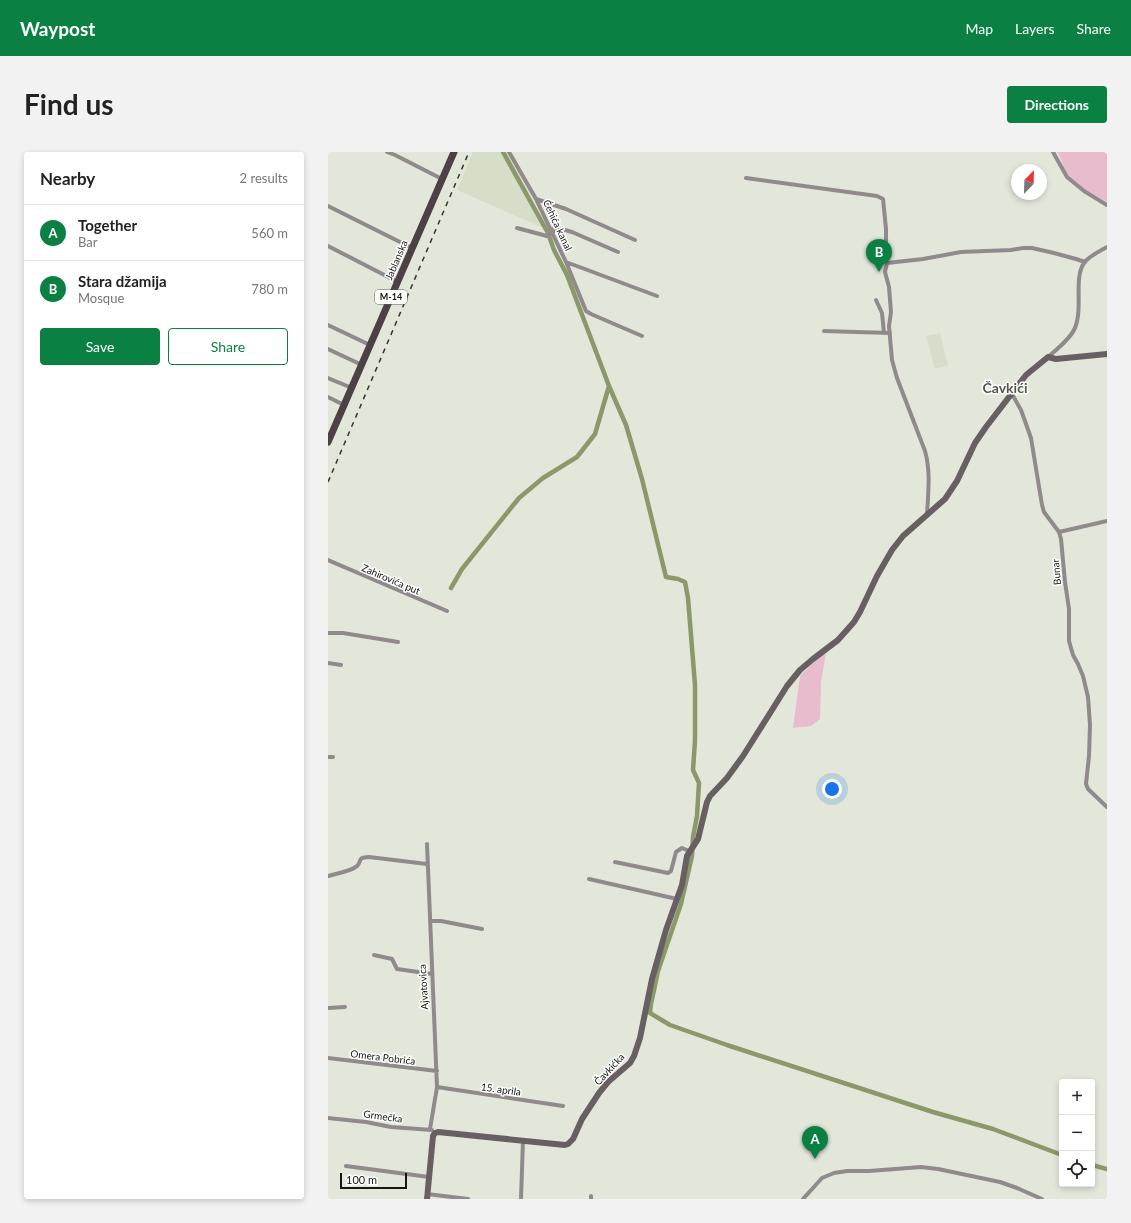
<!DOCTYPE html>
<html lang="en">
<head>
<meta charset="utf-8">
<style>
	body { margin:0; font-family:Lato,sans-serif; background:#f2f2f2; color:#222 }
	.controls { position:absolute; right:12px; bottom:12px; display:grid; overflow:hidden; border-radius:4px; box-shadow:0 2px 6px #0003 }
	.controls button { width:36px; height:36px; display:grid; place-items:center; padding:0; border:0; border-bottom:1px solid #e0e0e0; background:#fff; color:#222; font:20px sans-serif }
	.compass { position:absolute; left:683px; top:12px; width:36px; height:36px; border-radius:50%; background:#fff; box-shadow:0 2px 6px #0003; rotate:23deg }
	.scale { position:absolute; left:12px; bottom:10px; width:67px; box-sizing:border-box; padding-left:4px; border:2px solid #161712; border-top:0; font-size:11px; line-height:14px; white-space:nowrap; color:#161712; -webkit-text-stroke:3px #fff; paint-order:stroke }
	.you { position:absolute; left:504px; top:637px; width:14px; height:14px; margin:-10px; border:3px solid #fff; border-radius:50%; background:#1a73e8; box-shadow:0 0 0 6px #1a73e833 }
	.badge { display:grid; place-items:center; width:26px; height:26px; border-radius:50%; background:#0b8043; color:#fff; font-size:13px; font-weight:700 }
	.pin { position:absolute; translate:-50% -33px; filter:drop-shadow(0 1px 2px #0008) }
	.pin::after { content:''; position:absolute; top:21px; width:14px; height:12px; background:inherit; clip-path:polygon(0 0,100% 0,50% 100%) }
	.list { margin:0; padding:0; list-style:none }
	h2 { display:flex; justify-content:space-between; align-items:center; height:52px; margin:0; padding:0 16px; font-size:17px }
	h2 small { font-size:13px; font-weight:400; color:#767676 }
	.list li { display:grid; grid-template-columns:26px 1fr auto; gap:12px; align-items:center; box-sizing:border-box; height:56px; padding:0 16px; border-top:1px solid #e0e0e0 }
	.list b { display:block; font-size:15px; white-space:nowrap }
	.list p { margin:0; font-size:13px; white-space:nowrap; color:#767676 }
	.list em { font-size:13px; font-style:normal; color:#767676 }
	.actions { display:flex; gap:8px; padding:12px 16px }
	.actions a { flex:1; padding:9px 0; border:1px solid #0b8043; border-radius:4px; text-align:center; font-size:14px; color:#0b8043 }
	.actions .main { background:#0b8043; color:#fff }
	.icon { flex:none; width:22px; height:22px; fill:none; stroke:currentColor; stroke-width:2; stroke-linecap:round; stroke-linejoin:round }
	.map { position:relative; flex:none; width:779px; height:1047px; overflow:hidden; border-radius:4px }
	header { display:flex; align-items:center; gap:24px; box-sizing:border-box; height:56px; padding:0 20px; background:#0b8043; color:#fff }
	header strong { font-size:19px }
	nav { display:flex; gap:22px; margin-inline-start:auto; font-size:14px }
	.intro { display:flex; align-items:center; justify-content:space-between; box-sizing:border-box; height:96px; padding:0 24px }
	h1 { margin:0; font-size:28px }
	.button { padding:10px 18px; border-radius:4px; background:#0b8043; color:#fff; font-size:14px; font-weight:700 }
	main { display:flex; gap:24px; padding:0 24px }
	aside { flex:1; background:#fff; border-radius:4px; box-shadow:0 2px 6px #0003 }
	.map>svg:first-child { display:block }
	.built { fill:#d6ddc8 }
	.green { fill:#e9bccd }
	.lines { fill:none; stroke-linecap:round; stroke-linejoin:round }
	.canal { stroke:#8a986a; stroke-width:4.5 }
	.street { stroke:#908a8c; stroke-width:4 }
	.secondary { stroke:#685f62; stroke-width:6 }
	.primary { stroke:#4c4145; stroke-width:7 }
	.rail { stroke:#33342e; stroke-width:1.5; stroke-dasharray:5 5; stroke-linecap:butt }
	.labels { text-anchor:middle; stroke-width:3; stroke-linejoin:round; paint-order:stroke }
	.shield { fill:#fff; stroke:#5c5d59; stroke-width:1 }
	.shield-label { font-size:9px; font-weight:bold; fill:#161712 }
	.street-label { font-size:10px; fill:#161712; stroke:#fff }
	.district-label { font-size:14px; font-weight:bold; fill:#53574b; stroke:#fff }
</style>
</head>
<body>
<header>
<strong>Waypost</strong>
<nav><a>Map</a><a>Layers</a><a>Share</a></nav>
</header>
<div class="intro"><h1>Find us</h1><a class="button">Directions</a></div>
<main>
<aside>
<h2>Nearby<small>2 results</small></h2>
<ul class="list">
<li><span class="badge">A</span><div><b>Together</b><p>Bar</p></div><em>560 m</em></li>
<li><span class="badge">B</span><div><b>Stara džamija</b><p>Mosque</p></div><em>780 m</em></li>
</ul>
<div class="actions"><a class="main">Save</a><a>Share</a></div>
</aside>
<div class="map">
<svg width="779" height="1047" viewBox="0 0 779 1047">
	<rect width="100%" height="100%" fill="#e3e7da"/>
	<path class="built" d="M 145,0 L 180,0 L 220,78 L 129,38 Z
		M 612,181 L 620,213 L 607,217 L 598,184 Z"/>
	<path class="green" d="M 729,0 L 779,0 L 779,50 C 769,44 746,32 740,23 C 735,16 734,7 729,0 Z
		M 498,501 L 493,530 L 492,567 L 483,574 L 465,576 L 472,524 L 484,512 Z"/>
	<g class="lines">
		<path class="canal" d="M 175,0 L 220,81 L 226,98 L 239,123 L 281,234 L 298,273 L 314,327 L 338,425 L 350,427 L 357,430 L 360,446 L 367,533 L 367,589 L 365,618 L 371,631 L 369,664 L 365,685 L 364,704 L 353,752 L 330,819 L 323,852 L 322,861 L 342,873 L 399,893 L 605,960 L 665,977 L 734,1003
			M 123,436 L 134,417 L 191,346 L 215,326 L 249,305 L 267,282 L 281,234
			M 764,1013 L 779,1017"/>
		<path class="street" d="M 59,0 L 67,3 L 114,27
			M 181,0 L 208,47 L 238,110 L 258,159 L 263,162 L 314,184
			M 725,0 L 739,25 L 756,39 L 779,53
			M 418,26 L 549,44 L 555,47 L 558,77 L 558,95 L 559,111 L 557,120 L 561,135 L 563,160 L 561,174 L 564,208 L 569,226 L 597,299 C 603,320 600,341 599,363
			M 208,47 L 238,57 L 307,88
			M 0,54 L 84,96
			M 189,76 L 219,84 L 225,80
			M 223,77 L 237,78 L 244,80 L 290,100
			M 0,94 L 70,130
			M 238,110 L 329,144
			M 559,111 L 595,107 L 633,100 L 683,98 L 695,96 L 704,96 L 726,101 L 748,107 L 757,110
			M 548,148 L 554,161 L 556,181
			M 0,173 L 42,193
			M 496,179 L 562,181
			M 0,197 L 34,213
			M 720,205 C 729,197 741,188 746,178 C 756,158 745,127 756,111 C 761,104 772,99 779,95
			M 0,226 L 24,236
			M 684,242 L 693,258 L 703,286 L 714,353 L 716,360 L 731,380 L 733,387 L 737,430 L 741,457 L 741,489 L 745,503 L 750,512 L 755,524 L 760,545 L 762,573 L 761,604 L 758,632 L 760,637 L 779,655
			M 0,245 L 16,253
			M 731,380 L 779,369
			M 0,408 L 119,459
			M 0,481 L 15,481 L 70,490
			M 0,511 L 13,513
			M 0,605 L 5,605
			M 99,692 L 109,935 L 102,977
			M 287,710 L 340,721 L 343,719 L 348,700 L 354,696 L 361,699
			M 0,724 C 7,722 24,719 29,714 C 35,708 28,706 41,705 L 99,712
			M 261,727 L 349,747
			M 102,769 L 113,769 L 154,777
			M 46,803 L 64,807 L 69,817 L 104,822
			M 0,856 L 17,855
			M 0,906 L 109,919
			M 109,935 L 235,954
			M 0,966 L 38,970 L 63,975 L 104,978
			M 18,1014 L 101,1025
			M 99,1042 L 140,1047
			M 193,1047 L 195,988
			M 263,1047 L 263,1044
			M 475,1047 L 494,1026 L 506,1021 L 519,1019 L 541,1019 L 593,1015 L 610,1017 L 672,1030 L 689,1036 L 714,1047"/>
		<path class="secondary" d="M 99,1047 L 105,984 L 107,981 L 110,980 L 237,993 L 240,992 L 245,987 L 254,967 L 271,941 L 280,930 L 302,911 L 306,904 L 312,886 L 324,827 L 338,778 L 354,733 L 359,704 L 370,687 L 379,650 L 382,644 L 399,626 L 415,604 L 459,534 L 472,518 L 485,507 L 510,488 L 526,470 L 532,460 L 549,424 L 564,398 L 575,384 L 617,347 L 629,329 L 647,291 L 658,275 L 698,223 L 720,205 L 728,207 L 779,202"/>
		<path class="primary" d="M 0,290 L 126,0"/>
		<path class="rail" d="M 0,330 L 141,0"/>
	</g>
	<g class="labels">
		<rect class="shield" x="47" y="138" width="32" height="14" rx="3"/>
		<g class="shield-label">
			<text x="63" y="148">M-14</text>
		</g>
		<g class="street-label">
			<text transform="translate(230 73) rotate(65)" y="4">Ćehića kanal</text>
			<text transform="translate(68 108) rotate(-67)" y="4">Jablanska</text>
			<text transform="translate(728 420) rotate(-95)" y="4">Bunar</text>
			<text transform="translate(63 427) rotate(23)" y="4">Zahirovića put</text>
			<text transform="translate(95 835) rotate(-93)" y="4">Ajvatovica</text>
			<text transform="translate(55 905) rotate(7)" y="4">Omera Pobrića</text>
			<text transform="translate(281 917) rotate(-47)" y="4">Čavkićka</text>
			<text transform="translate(173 937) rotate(8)" y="4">15. aprila</text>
			<text transform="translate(55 964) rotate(8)" y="4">Grmečka</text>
		</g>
		<g class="district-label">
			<text x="677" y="241">Čavkići</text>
		</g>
	</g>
</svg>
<div class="controls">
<button>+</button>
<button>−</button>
<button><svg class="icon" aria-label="locate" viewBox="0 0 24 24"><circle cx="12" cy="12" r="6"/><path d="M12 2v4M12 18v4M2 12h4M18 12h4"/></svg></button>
</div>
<svg class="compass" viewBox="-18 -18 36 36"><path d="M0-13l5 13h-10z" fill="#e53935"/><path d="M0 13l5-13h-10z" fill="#767676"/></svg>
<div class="scale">100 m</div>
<div class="you"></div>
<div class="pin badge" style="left:487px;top:1007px">A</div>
<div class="pin badge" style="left:551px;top:120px">B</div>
</div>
</main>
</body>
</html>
